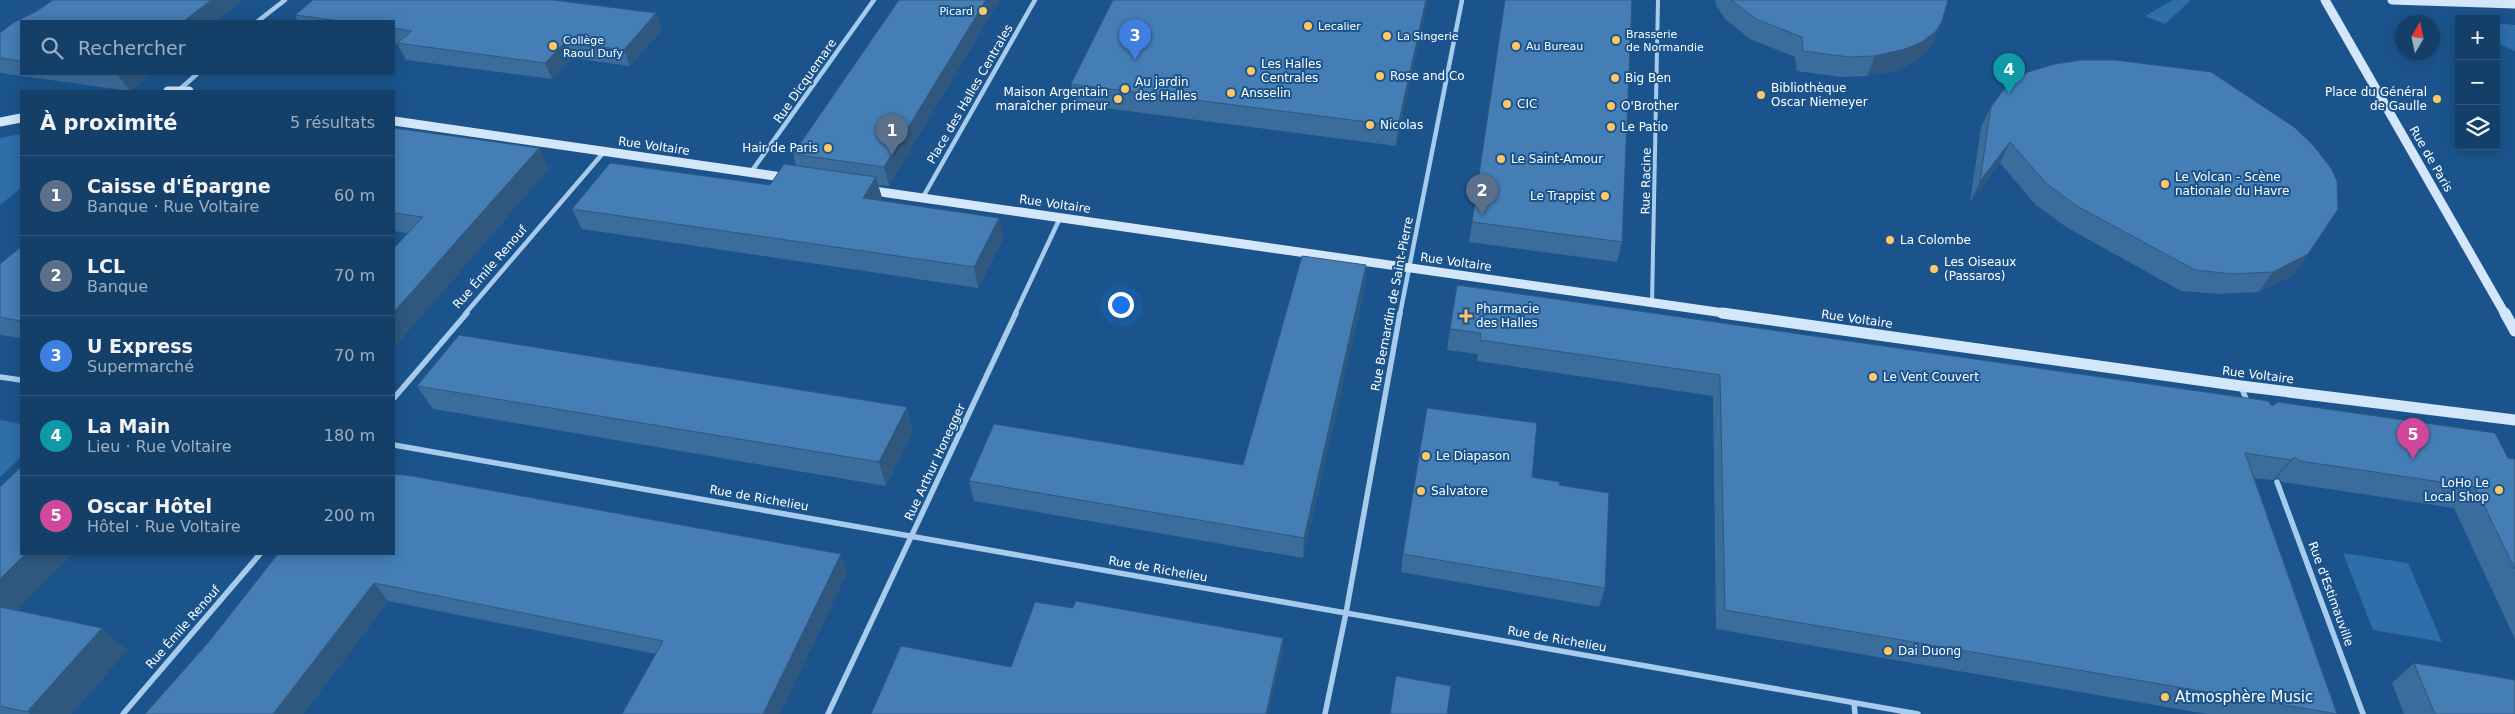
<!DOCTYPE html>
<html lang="fr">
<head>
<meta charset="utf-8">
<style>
	body { margin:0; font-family:"DejaVu Sans",sans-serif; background:#214a71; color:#f1f3f6 }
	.controls { position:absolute; right:15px; top:15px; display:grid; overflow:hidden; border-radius:0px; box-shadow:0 2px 12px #0003 }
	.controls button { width:45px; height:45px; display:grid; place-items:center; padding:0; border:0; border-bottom:1px solid #33587d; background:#143f69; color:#f1f3f6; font:25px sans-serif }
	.compass { position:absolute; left:2395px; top:15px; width:45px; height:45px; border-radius:50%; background:#143f69; box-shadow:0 2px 12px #0003; rotate:9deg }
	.you { position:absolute; left:1120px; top:304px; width:18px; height:18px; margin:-12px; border:4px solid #fff; border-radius:50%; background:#1a73e8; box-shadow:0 0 0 8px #1a73e833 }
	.badge { display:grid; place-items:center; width:32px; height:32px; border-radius:50%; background:#ffc863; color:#fff; font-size:16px; font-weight:700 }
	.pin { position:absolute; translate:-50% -41px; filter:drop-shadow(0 1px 2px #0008) }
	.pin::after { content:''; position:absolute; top:26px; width:18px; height:15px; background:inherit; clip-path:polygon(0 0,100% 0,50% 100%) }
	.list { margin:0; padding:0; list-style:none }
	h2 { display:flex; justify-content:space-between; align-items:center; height:65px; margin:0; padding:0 20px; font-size:21px }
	h2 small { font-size:16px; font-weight:400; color:#9dafc0 }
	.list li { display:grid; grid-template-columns:32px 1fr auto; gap:15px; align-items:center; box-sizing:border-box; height:80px; padding:0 20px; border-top:1px solid #33587d }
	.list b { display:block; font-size:19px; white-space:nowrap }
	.list p { margin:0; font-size:16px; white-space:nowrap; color:#9dafc0 }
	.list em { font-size:16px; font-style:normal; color:#9dafc0 }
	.icon { flex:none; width:28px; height:28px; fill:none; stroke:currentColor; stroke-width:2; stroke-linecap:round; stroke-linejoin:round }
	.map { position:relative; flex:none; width:2515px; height:714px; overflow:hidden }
	.search { position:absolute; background:#143f69; box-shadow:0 2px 12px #0003; left:20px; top:20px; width:375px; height:55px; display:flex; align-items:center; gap:12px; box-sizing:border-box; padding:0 18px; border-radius:0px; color:#9dafc0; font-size:19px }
	.panel { position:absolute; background:#143f69; box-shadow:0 2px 12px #0003; left:20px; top:90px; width:375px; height:465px; border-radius:0px }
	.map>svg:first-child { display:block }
	.green { fill:#2e6eaa }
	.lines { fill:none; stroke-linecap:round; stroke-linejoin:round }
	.pedestrian { stroke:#a7cbed; stroke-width:4 }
	.minor-far1 { stroke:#a7cbed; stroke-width:4.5 }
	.minor { stroke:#a7cbed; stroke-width:5.5 }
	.secondary-far1 { stroke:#d3e6fa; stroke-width:9 }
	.secondary { stroke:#d3e6fa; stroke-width:11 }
	.wall { fill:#3a6c9c }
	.shaded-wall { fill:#30587f }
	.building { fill:#447eb5; stroke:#30587f }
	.poi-dot { fill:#ffc863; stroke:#1b548c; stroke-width:2 }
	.labels { text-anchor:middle; stroke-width:4; stroke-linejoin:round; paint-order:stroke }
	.far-poi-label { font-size:11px; fill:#fff; stroke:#1b548c; text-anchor:start }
	.poi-label { font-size:12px; fill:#fff; stroke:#1b548c; text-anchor:start }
	.street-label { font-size:12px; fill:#fff; stroke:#1b548c }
	.near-poi-label { font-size:15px; fill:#fff; stroke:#1b548c; text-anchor:start }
</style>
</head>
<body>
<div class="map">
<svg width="2515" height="714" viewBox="0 0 2515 714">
	<rect width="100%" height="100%" fill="#1b548c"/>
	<path class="green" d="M 2173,0 L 2191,0 L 2165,24 L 2145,16 Z
		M 2496,23 L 2515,25 L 2515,51 L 2496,43 Z
		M 21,134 L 21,188 L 0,205 L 0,138 Z
		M 0,420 L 21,424 L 21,457 L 0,477 Z
		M 2343,553 L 2408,563 L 2442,642 L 2373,630 Z"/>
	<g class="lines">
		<path class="pedestrian" d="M 1652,303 L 1658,0"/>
		<path class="minor-far1" d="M 258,21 L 285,0
			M 179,90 L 197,74
			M 751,172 L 874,0
			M 923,197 L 1035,0
			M 465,314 L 604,152
			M 1015,314 L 1060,218
			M 1400,314 L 1462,0"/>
		<path class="minor" d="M 0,377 L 21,380
			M 2241,386 L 2248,404
			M 394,398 L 467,313
			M 394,445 L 1918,714
			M 2277,482 L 2363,714
			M 1854,703 L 1855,714
			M 123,714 L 260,554
			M 828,714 L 1016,313
			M 1325,714 L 1346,613 L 1400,313"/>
		<path class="secondary-far1" d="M 2325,0 L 2505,314
			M 2392,0 L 2515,4
			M 168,91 L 189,91
			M 394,121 L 789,178
			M 0,122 L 21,118
			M 867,190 L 1731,314"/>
		<path class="secondary" d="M 1722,313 L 2241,386 L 2515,420
			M 2505,313 L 2515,331"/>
	</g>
	<path class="wall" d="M 53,0 L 242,0 L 216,21 L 21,21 L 21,74 L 151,74 L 130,91 L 0,73 L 0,33 L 37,11 Z
		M 899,0 L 889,186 L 878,185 L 882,198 L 880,201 L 999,218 L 1003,238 L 978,288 L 582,229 L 572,209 L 770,185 L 796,166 L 793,154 Z
		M 1113,0 L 1428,0 L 1396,146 L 1074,104 L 1071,84 Z
		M 1505,0 L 1622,242 L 1617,262 L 1469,242 Z
		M 1715,0 L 1948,0 L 1942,21 L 1934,41 L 1928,51 L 1914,62 L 1897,70 L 1867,76 L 1841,77 L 1797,71 L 1795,57 L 1750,39 L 1725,19 L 1716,5 Z
		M 656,13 L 662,29 L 630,66 L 572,58 L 552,79 L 406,60 L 397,44 L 394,43 L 394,21 L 298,21 L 295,15 Z
		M 1991,107 L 2308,254 L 2293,275 L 2258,292 L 2219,294 L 2181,291 L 2066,227 L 2036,205 L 2000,163 L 1970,202 L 1981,127 Z
		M 394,128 L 549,169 L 407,233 L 394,231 Z
		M 21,247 L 21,338 L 0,335 L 0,264 Z
		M 1366,265 L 1365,286 L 1303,558 L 974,501 L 969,481 L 1243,465 Z
		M 1450,329 L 2272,406 L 2515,459 L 2515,639 L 2454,508 L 2282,482 L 2277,477 L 2273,480 L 2254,478 L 2337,714 L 2207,714 L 1716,629 L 1713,396 L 1477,361 L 1478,354 L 1447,350 Z
		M 417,386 L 913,431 L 886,486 L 433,409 Z
		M 1532,477 L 1559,485 L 1605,588 L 1599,607 L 1401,572 L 1403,554 Z
		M 0,487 L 17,610 L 127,650 L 71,714 L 0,714 Z
		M 278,554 L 848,572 L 656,654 L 388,601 L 303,714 L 145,714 L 207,644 Z
		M 2414,663 L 2515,714 L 2404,714 L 2392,683 Z"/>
	<path class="shaded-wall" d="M 211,0 L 242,0 L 216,21 L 184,21 Z
		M 986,0 L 1000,0 L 889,186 L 884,167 Z
		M 1426,0 L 1428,0 L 1396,146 L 1398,126 Z
		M 656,13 L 662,29 L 630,66 L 624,50 Z
		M 1942,21 L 1934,41 L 1928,51 L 1914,62 L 1897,70 L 1867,76 L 1875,56 Z
		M 565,42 L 572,58 L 552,79 L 545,63 Z
		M 117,74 L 151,74 L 130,91 Z
		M 2010,142 L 2000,163 L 1970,202 L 1980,181 Z
		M 539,148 L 549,169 L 394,348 L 394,312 Z
		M 876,177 L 882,198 L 869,219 L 863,198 Z
		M 999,218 L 1003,238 L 978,288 L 974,267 Z
		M 2308,254 L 2293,275 L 2258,292 L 2273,272 Z
		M 1366,265 L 1365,286 L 1303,558 L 1304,538 Z
		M 907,407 L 913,431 L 886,486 L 879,462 Z
		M 2295,457 L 2277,477 L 2273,480 L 2291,460 Z
		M 25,554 L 72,554 L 4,624 L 0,621 L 0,579 Z
		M 841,554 L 848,572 L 780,714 L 763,714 Z
		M 374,583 L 388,601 L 303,714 L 273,714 Z
		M 102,628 L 127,650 L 71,714 L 30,714 L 27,712 Z
		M 1283,638 L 1283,651 L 1268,714 L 1266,714 Z"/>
	<path class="building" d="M 53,0 L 211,0 L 184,21 L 21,21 L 21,61 L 0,58 L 0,33 L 13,23 L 37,11 Z
		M 313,0 L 553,0 L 656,13 L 624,50 L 565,42 L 545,63 L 397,43 L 412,31 L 394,28 L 394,21 L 340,21 L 295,15 Z
		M 899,0 L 986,0 L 884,167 L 793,154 Z
		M 1113,0 L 1426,0 L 1398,126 L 1071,84 Z
		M 1505,0 L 1632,0 L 1622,242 L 1472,222 Z
		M 1731,0 L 1948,0 L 1942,21 L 1936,31 L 1922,42 L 1905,49 L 1875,56 L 1849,57 L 1803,51 L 1802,37 L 1756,19 Z
		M 2082,60 L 2115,60 L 2211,72 L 2294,127 L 2313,145 L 2331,168 L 2337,181 L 2338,209 L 2308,254 L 2273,272 L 2233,274 L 2195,270 L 2077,206 L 2047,184 L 2010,142 L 1980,181 L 1991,107 L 2008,84 L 2028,72 L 2055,64 Z
		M 394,128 L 539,148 L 394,312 L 394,248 L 423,217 L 394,213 Z
		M 610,163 L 770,185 L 784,164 L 876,177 L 863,198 L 999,218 L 974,267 L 572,209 Z
		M 21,247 L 21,321 L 0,317 L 0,264 Z
		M 1302,256 L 1366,265 L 1304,538 L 969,481 L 994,424 L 1243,465 Z
		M 1457,285 L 2268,401 L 2272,406 L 2278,402 L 2495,433 L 2508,458 L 2515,459 L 2515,569 L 2475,487 L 2300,461 L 2295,457 L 2291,460 L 2245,453 L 2337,714 L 1725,610 L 1720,375 L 1480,340 L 1481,333 L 1450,329 Z
		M 459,335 L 907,407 L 879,462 L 417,386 Z
		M 1427,408 L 1537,423 L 1532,477 L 1559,482 L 1559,485 L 1609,493 L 1605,588 L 1403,554 Z
		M 21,467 L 21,554 L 25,554 L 0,579 L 0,487 Z
		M 394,474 L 412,476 L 841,554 L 763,714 L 622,714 L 663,641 L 374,583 L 273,714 L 145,714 L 207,644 L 278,554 L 394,554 Z
		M 1076,601 L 1283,638 L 1266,714 L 871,714 L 901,646 L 1011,667 L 1035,602 L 1073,608 Z
		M 0,607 L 102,628 L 27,712 L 0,706 Z
		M 2414,663 L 2515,680 L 2515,714 L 2435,714 Z
		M 1396,676 L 1451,686 L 1447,714 L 1390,714 Z"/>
	<g class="poi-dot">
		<circle cx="983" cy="11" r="5"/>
		<circle cx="1308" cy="26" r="5"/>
		<circle cx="1387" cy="36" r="5"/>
		<circle cx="1616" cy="40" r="5"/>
		<circle cx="553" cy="46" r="5"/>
		<circle cx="1516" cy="46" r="5"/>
		<circle cx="1251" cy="71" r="5"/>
		<circle cx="1380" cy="76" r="5"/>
		<circle cx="1615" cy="78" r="5"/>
		<circle cx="1125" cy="89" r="5"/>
		<circle cx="1231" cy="93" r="5"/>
		<circle cx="1761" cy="95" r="5"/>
		<circle cx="1118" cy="99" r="5"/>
		<circle cx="2437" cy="99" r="5"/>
		<circle cx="1507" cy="104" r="5"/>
		<circle cx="1611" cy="106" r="5"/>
		<circle cx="1370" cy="125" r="5"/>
		<circle cx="1611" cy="127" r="5"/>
		<circle cx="828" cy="148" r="5"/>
		<circle cx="1501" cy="159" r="5"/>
		<circle cx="2165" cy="184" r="5"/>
		<circle cx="1605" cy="196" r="5"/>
		<circle cx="1890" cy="240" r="5"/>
		<circle cx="1934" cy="269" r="5"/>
		<path d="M1463.5 308.5h5v5h5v5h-5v5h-5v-5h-5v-5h5z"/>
		<circle cx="1873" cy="377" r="5"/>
		<circle cx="1426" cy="456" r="5"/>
		<circle cx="2499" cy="490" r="5"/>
		<circle cx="1421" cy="491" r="5"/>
		<circle cx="1888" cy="651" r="5"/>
		<circle cx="2165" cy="697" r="5"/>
	</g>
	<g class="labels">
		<g class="far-poi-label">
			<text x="973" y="15" text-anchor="end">Picard</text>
			<text x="1318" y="30">Lecalier</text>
			<text x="1626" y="38">Brasserie<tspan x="1626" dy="13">de Normandie</tspan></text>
			<text x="1397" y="40">La Singerie</text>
			<text x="563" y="44">Collège<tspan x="563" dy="13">Raoul Dufy</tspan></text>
			<text x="1526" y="50">Au Bureau</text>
		</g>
		<g class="poi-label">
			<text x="1261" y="68">Les Halles<tspan x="1261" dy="14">Centrales</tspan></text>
			<text x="1390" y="80">Rose and Co</text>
			<text x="1625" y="82">Big Ben</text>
			<text x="1135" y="86">Au jardin<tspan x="1135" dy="14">des Halles</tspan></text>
			<text x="1771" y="92">Bibliothèque<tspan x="1771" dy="14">Oscar Niemeyer</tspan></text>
			<text x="1108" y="96" text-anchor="end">Maison Argentain<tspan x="1108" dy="14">maraîcher primeur</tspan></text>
			<text x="2427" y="96" text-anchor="end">Place du Général<tspan x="2427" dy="14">de Gaulle</tspan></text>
			<text x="1241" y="97">Ansselin</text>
			<text x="1517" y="108">CIC</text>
			<text x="1621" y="110">O'Brother</text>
			<text x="1380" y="129">Nicolas</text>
			<text x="1621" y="131">Le Patio</text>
			<text x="818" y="152" text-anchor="end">Hair de Paris</text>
			<text x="1511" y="163">Le Saint-Amour</text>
			<text x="2175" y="181">Le Volcan - Scène<tspan x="2175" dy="14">nationale du Havre</tspan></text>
			<text x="1595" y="200" text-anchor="end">Le Trappist</text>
			<text x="1900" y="244">La Colombe</text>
			<text x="1944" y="266">Les Oiseaux<tspan x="1944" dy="14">(Passaros)</tspan></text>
			<text x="1476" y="313">Pharmacie<tspan x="1476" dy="14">des Halles</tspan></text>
			<text x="1883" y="381">Le Vent Couvert</text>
			<text x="1436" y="460">Le Diapason</text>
			<text x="2489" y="487" text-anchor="end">LoHo Le<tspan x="2489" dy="14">Local Shop</tspan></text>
			<text x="1431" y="495">Salvatore</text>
			<text x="1898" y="655">Dai Duong</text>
		</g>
		<g class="street-label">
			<text transform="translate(805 81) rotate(-55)" y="4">Rue Dicquemare</text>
			<text transform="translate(970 94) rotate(-60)" y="4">Place des Halles Centrales</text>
			<text transform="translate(654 146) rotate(8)" y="4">Rue Voltaire</text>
			<text transform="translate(2431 159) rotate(60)" y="4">Rue de Paris</text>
			<text transform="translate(1646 181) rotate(-89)" y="4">Rue Racine</text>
			<text transform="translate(1055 204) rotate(8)" y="4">Rue Voltaire</text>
			<text transform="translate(1456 262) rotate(8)" y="4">Rue Voltaire</text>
			<text transform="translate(490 267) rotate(-49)" y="4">Rue Émile Renouf</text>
			<text transform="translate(1392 304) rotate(-79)" y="4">Rue Bernardin de Saint-Pierre</text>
			<text transform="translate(1857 319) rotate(8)" y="4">Rue Voltaire</text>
			<text transform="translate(2258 375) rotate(7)" y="4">Rue Voltaire</text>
			<text transform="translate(935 462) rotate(-65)" y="4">Rue Arthur Honegger</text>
			<text transform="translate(759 498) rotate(10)" y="4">Rue de Richelieu</text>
			<text transform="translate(1158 569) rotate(10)" y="4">Rue de Richelieu</text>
			<text transform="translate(2331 594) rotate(70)" y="4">Rue d'Estimauville</text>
			<text transform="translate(183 627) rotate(-49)" y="4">Rue Émile Renouf</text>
			<text transform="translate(1557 639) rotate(10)" y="4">Rue de Richelieu</text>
		</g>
		<g class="near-poi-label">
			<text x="2175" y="702">Atmosphère Music</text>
		</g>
	</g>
</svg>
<div class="controls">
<button>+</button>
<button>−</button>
<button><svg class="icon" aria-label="layers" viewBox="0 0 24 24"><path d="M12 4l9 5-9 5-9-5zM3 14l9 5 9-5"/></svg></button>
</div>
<svg class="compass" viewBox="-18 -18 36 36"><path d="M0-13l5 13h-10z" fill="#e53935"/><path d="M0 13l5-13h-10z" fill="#9dafc0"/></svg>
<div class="you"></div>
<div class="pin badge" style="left:892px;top:155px;background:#5c6f8a">1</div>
<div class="pin badge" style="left:1482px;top:215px;background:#5c6f8a">2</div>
<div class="pin badge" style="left:1135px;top:60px;background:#3f7fe0">3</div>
<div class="pin badge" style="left:2009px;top:94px;background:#0f9aa8">4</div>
<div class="pin badge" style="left:2413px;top:459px;background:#d1479c">5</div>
<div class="search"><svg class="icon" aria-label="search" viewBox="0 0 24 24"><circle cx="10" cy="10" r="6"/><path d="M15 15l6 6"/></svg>Rechercher</div>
<section class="panel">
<h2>À proximité<small>5 résultats</small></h2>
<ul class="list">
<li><span class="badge" style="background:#5c6f8a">1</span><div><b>Caisse d'Épargne</b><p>Banque · Rue Voltaire</p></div><em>60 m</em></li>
<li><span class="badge" style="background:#5c6f8a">2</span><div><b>LCL</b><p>Banque</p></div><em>70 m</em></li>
<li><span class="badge" style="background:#3f7fe0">3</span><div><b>U Express</b><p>Supermarché</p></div><em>70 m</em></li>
<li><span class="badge" style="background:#0f9aa8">4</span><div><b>La Main</b><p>Lieu · Rue Voltaire</p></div><em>180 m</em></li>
<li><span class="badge" style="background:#d1479c">5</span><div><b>Oscar Hôtel</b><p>Hôtel · Rue Voltaire</p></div><em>200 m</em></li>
</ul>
</section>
</div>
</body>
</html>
